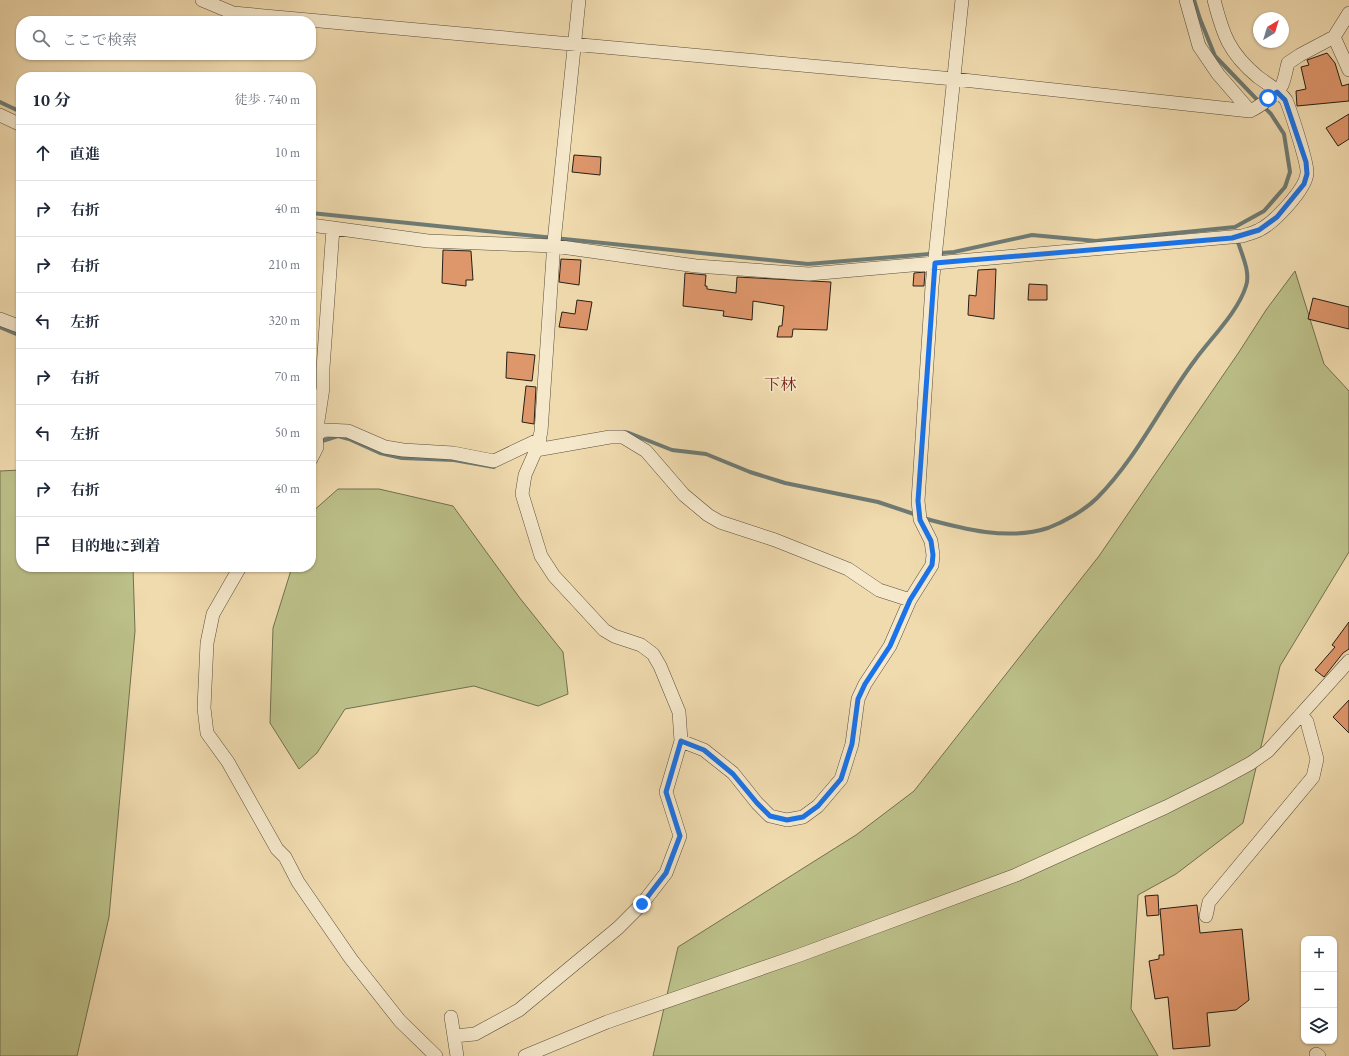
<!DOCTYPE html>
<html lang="ja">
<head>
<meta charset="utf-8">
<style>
	body { margin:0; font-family:"EB Garamond","Noto Serif JP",serif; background:#f6f6f7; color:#1f2937 }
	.controls { position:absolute; right:12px; bottom:12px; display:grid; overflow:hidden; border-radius:8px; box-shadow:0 1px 3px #0004 }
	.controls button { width:36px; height:36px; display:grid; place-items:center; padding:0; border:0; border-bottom:1px solid #e0e1e3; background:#fff; color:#1f2937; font:20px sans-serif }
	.compass { position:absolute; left:1253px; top:12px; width:36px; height:36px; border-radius:50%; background:#fff; box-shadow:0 1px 3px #0004; rotate:38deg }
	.stop { position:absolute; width:12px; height:12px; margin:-9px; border:3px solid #1a73e8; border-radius:50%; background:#fff }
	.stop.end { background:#1a73e8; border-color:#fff; box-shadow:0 1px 4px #0008 }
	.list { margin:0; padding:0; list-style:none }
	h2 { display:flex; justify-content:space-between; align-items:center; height:52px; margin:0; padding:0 16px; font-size:17px }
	h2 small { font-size:13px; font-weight:400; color:#747a83 }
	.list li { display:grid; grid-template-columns:26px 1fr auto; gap:12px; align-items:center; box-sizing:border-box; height:56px; padding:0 16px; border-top:1px solid #e0e1e3 }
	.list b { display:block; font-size:15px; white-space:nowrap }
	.list em { font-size:13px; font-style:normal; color:#747a83 }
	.icon { flex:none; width:22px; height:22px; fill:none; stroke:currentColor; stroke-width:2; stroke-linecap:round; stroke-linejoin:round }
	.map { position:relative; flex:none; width:1349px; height:1056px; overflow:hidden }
	.search { position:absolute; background:#fff; box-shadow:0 1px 3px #0004; left:16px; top:16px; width:300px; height:44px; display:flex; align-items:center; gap:10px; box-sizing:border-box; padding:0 14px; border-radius:16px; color:#747a83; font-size:15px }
	.panel { position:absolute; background:#fff; box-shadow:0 1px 3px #0004; left:16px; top:72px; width:300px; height:500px; border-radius:16px }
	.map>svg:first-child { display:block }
	.green { fill:#bcc089; stroke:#727050 }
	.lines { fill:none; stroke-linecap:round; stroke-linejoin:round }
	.stream { stroke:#6e7b75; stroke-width:4 }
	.building { fill:#de966b; stroke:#271f16 }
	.minor-casing { stroke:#594e3c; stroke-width:14 }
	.minor { stroke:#f5e8cb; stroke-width:13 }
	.route { stroke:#1a73e8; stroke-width:5 }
	.labels { text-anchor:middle; stroke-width:3.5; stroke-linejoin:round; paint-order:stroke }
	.neighbourhood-label { font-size:16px; fill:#7a1f14; stroke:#f5e8cb }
</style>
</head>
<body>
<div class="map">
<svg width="1349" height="1056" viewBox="0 0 1349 1056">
	<rect width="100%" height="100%" fill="#f0dbaf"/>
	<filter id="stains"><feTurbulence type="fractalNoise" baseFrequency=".005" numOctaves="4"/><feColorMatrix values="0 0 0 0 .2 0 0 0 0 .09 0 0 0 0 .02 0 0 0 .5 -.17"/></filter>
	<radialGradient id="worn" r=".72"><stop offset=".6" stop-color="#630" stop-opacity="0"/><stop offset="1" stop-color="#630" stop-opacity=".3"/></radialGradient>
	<path class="green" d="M 1295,271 L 1324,364 L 1349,391 L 1349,552 L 1280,666 L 1243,823 L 1176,874 L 1138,895 L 1131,1009 L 1158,1056 L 653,1056 L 678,947 L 856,835 L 914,791 L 1099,556 L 1239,352 L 1266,310 Z
		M 21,470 L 21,567 L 133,567 L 135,631 L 109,917 L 77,1056 L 0,1056 L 0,471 Z
		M 338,489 L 379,489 L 453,506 L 519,597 L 563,652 L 568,694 L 538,706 L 474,686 L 345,709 L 317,753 L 299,769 L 270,723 L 273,628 L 292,567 L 311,567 L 312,512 Z"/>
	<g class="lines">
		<path class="stream" d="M 0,102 L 21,112
			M 311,213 L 808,264 L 954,252 L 1032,235 L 1096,241 L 1235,227 L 1264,211 L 1285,187 L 1290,172 L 1284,134 L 1271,114 L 1215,56 L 1200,19 L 1194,0
			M 0,327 L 21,336
			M 623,432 L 629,433 L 672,450 L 706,454 L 750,472 L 785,483 L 878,502 L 917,515
			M 319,442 L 338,436 L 349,439 L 380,453 L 402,458 L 454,460 L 494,467
			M 923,518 C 963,529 1008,541 1048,528 C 1064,522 1085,510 1097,498 C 1137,458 1161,405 1195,360 C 1211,338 1238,312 1246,286 C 1251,272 1241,253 1237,239"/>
	</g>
	<path class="building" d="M 1327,53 L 1335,63 L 1342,86 L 1349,84 L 1349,101 L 1297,106 L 1296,91 L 1306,89 L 1301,67 L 1309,65 L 1307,60 Z
		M 1349,114 L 1349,139 L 1338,146 L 1326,128 Z
		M 574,155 L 601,157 L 600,175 L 572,172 Z
		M 443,250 L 471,251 L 473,280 L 466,280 L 466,286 L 442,283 Z
		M 561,259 L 581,260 L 579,285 L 559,282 Z
		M 996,269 L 994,319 L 968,315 L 969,295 L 976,296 L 978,270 Z
		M 925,272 L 924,286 L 913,286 L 914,273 Z
		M 685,273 L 706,275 L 705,286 L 707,286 L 707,289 L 736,293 L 737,277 L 831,282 L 827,330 L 793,329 L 792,337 L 777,337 L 779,326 L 782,326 L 784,306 L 753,301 L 752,320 L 723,316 L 724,311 L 683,306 Z
		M 1029,284 L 1047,285 L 1047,300 L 1028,300 Z
		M 1313,298 L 1349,307 L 1349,329 L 1308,319 Z
		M 577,300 L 592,302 L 587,330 L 559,327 L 562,312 L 575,314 Z
		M 507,352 L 535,355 L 532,381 L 506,378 Z
		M 526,386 L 536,387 L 534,424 L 522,422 Z
		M 1349,622 L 1349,649 L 1343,653 L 1324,677 L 1315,670 L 1335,647 L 1332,645 Z
		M 1349,700 L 1349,733 L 1333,717 Z
		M 1158,895 L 1159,915 L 1147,916 L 1145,896 Z
		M 1197,905 L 1200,933 L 1242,929 L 1249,1000 L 1236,1010 L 1207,1013 L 1210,1046 L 1173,1049 L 1168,997 L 1155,999 L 1149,961 L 1159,959 L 1159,955 L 1164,955 L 1160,909 Z"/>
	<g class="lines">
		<defs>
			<path id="minor" d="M 202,0 L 233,13 L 954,79 L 1250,111 C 1259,107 1278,93 1282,85 C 1285,79 1286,70 1288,63 L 1300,55 L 1334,37 L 1349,13
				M 1186,0 L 1199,46 L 1218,74 L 1250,111
				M 1334,37 L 1349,70
				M 0,115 L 21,125
				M 311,225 L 428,241 L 554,246 L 696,266 L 809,274 L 1242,236 C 1248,234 1254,233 1259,230 C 1274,223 1306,189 1307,173 C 1308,164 1290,109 1286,100 C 1280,91 1266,83 1258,77 C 1229,53 1223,35 1214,0
				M 0,319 L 21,327
				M 311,437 L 325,430 L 348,431 L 385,447 L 403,450 L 453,453 L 494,461 L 540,439
				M 536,450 L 610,437 L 623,437 L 646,451 L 684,495 L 708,515 L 720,522 L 775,540 L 848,569 L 879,590 L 910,600
				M 311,459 L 317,447 L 316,434 L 323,388 L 323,368 L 333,228
				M 240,567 L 213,614 L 207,643 L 204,708 L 207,733 L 228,762 L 277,849 L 285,857 L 298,882 L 351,959 L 400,1021 L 436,1056
				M 681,741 L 704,750 L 733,773 L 757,803 L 770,816 L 787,820 L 803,817 L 818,806 L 841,779 L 852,744 L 858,699 L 865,684 L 890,646 L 910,600 L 932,565 L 933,555 L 931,541 L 920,519 L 918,501 L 932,286 L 962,0
				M 1206,916 L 1209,902 L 1313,777 L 1317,759 L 1307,722 L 1301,714
				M 451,1017 L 457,1056
				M 454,1036 L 475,1034 L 519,1010 L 618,928 L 642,904 L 666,873 L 680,836 L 666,792 L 681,741 L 679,712 L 660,666 L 653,654 L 641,645 L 614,636 L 604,630 L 554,576 L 541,556 L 522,494 L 525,475 L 536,450 L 541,432 L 554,242 L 579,0
				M 1316,1054 L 1319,1056
				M 525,1056 L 607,1022 L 800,955 L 1016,875 L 1166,807 L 1218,781 L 1251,763 L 1268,751 L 1349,661"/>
		</defs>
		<use href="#minor" class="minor-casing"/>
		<use href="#minor" class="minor"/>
	</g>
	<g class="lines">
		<path class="route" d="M 642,904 L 666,873 L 680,836 L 666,792 L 681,741 L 704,750 L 733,774 L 757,803 L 770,816 L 787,820 L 803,817 L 818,806 L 841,779 L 852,744 L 858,699 L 865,684 L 890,646 L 910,600 L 932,565 L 933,555 L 931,541 L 920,520 L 918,501 L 935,263 L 1232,238 L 1259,230 L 1277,217 L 1304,184 L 1307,174 L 1306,162 L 1285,100 L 1277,92 L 1268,98"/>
	</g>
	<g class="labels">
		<g class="neighbourhood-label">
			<text x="780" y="390">下林</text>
		</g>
	</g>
	<rect width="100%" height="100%" filter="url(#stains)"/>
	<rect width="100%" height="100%" fill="url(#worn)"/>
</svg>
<div class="controls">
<button>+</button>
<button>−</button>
<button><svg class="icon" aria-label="layers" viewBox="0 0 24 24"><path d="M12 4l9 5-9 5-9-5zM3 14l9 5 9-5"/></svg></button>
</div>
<svg class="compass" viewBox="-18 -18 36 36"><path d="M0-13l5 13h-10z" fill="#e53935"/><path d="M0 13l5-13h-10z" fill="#747a83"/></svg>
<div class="stop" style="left:1268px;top:98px"></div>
<div class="stop end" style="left:642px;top:904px"></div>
<div class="search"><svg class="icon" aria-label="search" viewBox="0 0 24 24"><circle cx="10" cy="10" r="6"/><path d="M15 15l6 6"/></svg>ここで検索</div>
<section class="panel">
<h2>10 分<small>徒歩 · 740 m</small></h2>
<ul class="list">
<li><svg class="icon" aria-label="ahead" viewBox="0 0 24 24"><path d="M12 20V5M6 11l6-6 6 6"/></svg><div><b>直進</b></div><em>10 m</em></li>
<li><svg class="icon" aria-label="right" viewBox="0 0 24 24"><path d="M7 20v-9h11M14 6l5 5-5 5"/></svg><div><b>右折</b></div><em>40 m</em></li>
<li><svg class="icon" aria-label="right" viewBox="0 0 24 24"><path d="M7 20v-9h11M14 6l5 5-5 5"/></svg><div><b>右折</b></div><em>210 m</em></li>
<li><svg class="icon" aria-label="left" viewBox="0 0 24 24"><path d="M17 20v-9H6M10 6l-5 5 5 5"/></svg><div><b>左折</b></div><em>320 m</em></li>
<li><svg class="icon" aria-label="right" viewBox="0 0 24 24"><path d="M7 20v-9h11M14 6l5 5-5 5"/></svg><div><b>右折</b></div><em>70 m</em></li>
<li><svg class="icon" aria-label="left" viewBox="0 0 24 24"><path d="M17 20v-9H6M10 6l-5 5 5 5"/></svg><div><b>左折</b></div><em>50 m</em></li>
<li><svg class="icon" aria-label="right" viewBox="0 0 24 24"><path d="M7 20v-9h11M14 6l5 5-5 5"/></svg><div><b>右折</b></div><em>40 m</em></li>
<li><svg class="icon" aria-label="arrive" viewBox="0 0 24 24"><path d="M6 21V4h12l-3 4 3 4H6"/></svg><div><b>目的地に到着</b></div></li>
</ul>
</section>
</div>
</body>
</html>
